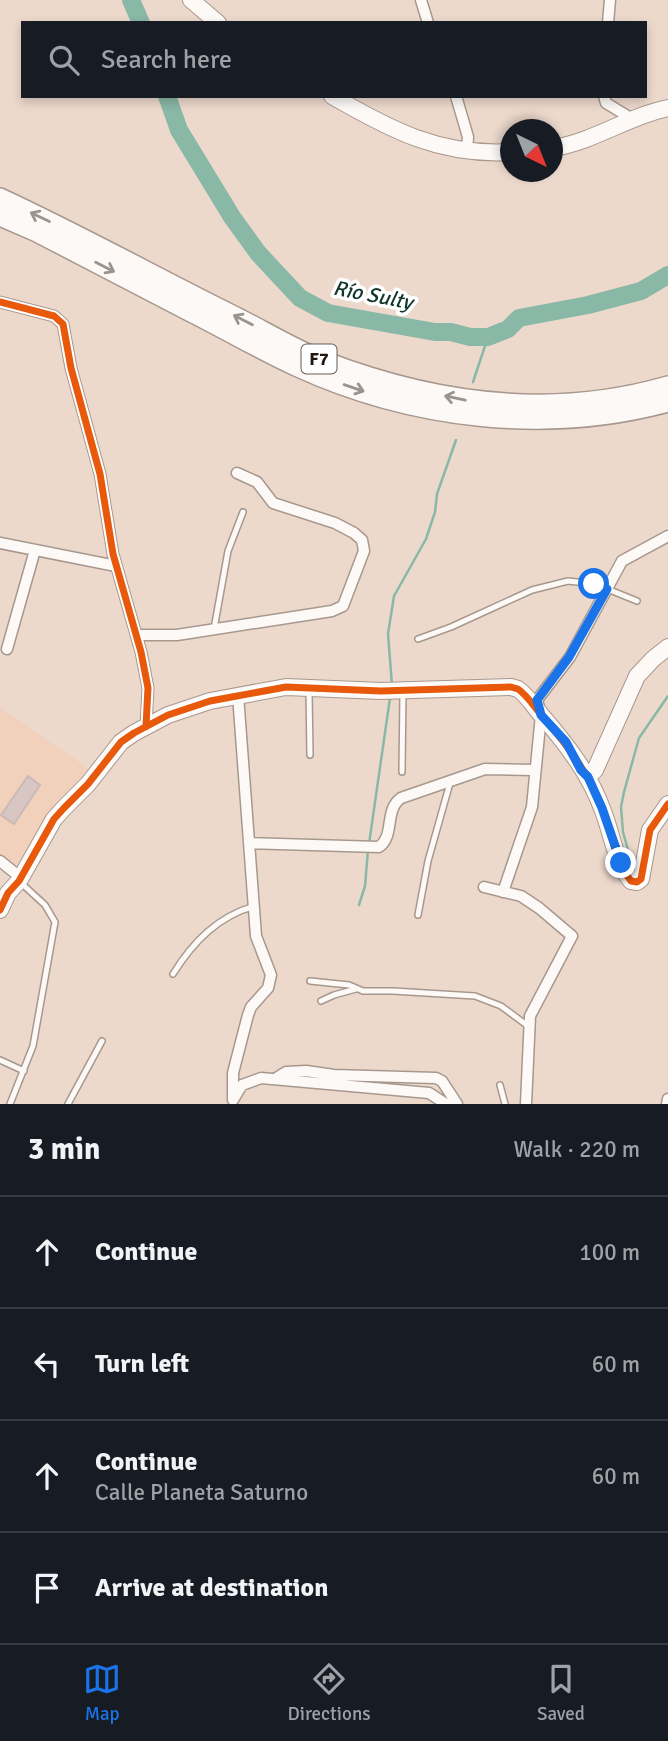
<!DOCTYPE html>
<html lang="en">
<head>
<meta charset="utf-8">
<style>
	body { margin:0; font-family:Signika,sans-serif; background:#20242c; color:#f1f3f6 }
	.compass { position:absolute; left:500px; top:119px; width:63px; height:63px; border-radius:50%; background:#171b24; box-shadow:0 4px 10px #0003; rotate:137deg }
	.stop { position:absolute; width:21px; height:21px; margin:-16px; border:5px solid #1a73e8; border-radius:50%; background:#fff }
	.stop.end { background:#1a73e8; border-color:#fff; box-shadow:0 2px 7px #0008 }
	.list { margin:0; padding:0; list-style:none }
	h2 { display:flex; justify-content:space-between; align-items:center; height:91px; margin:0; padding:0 28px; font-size:30px }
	h2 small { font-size:23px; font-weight:400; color:#9ea1a6 }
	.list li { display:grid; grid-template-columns:46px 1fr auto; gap:21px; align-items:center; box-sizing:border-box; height:112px; padding:0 28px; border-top:2px solid #363941 }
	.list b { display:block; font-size:26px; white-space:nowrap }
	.list p { margin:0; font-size:23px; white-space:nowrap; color:#9ea1a6 }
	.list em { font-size:23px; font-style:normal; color:#9ea1a6 }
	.icon { flex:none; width:38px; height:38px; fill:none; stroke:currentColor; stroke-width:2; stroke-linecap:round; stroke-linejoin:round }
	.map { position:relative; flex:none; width:668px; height:1104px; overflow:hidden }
	.search { position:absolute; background:#171b24; box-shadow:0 4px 10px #0003; left:21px; right:21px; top:21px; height:77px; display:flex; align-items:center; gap:18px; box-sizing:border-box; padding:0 24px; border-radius:0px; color:#9ea1a6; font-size:26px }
	.sheet { height:539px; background:#171b24 }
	nav { display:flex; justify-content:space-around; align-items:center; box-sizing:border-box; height:98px; border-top:2px solid #363941; background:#171b24; font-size:19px; color:#9ea1a6 }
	nav a { display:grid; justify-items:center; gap:4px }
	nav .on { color:#1a73e8 }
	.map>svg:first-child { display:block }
	.built { fill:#f2d1bc }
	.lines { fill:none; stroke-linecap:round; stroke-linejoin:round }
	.stream { stroke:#89b8a7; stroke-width:2.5 }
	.river { stroke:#89b8a7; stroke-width:18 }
	.building { fill:#d7c6c3; stroke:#cab9b5; stroke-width:2 }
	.lane-casing { stroke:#a7988e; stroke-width:8 }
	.street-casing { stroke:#a7988e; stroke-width:13 }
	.secondary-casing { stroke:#a7988e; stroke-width:18 }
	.highway-casing { stroke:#a7988e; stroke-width:22 }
	.lane { stroke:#fcf9f7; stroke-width:5 }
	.street { stroke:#fcf9f7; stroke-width:10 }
	.secondary { stroke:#fcf9f7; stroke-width:16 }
	.highway { stroke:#fcf9f7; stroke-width:19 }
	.cycleway-casing { stroke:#fff; stroke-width:11 }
	.cycleway { stroke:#e8590c; stroke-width:7 }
	.oneway { stroke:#9a938e }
	.route { stroke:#1a73e8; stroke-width:9 }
	.labels { text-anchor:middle; stroke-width:7; stroke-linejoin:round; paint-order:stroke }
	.shield { fill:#fff; stroke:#655c56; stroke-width:2 }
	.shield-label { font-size:18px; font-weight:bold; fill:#23160e }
	.water-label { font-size:21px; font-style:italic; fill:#10352c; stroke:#fff }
</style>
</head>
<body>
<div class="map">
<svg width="668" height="1104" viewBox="0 0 668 1104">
	<rect width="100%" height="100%" fill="#edd9cc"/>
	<path class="built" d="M 0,708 L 88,768 L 16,866 L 0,856 Z"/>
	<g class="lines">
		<path class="stream" d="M 473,382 L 488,337
			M 392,685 L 388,634 L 394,596 L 426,539 L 435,512 L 437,494 L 456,440
			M 369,844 L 390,698
			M 633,868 L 623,832 L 621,807 L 624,792 L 639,738 L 668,696
			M 359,905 L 365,886 L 368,850"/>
		<path class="river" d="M 131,0 L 141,23
			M 167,96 L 179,130 L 232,217 L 258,253 L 300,298 L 328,313 L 435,332 L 451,332 L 470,337 L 488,337 L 508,329 L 519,318 L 588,305 L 641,291 L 668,275"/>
	</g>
	<path class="building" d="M 28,776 L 40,785 L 14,824 L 1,815 Z"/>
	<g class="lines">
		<defs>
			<path id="lane" d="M 214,629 L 228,551 L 243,512
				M 418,639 L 451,627 L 532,590 L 568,581 L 595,584 L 637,601
				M 309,691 L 310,755
				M 402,772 L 403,692
				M 418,915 L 428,861 L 450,783
				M 173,974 C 193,942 218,916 255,906
				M 310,981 L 349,985 L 363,991 L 393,991 L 475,996 L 501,1006 L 528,1026
				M 321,1001 L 334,995 L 356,989
				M 0,1060 L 24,1071
				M 500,1085 L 505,1104
				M 10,1104 L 33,1046 L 55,922 L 45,905 L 20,882
				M 68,1104 L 102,1041"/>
			<path id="street" d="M 421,0 L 428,23
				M 608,23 L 610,0
				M 456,96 L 468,137 L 467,150
				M 604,96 L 606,103 L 634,120
				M 0,302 L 54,316 L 63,324 L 71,368 L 100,474 L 113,554 L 141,652 L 148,688 L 146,726
				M 0,543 L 116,566
				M 137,635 L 177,635 L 332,611 L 343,606 L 364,551 L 362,540 L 354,533 L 335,523 L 273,503 L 257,482 L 237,473
				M 7,649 L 35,550
				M 249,843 L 379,847 C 395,836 384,810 401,798 L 485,769 L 534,770
				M 0,861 L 20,877
				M 484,887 L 521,896 L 539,908 L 572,936 L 530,1016 L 526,1104
				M 503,892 L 532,807 L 541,715 L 537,700 L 570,657 L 622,561 L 668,536
				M 275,1079 L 286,1072 L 306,1071 L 334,1075 L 436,1078 L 442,1081 L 457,1104
				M 233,1100 L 233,1073 L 248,1015 L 251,1007 L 268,988 L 271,975 L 256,936 L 238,695
				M 233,1100 L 242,1085 L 261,1078 L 429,1093 L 446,1104
				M 667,1104 L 668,1099"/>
			<path id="secondary" d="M 191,0 L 218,23
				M 332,96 C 391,130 440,156 510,152
				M 552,148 C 594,142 628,116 668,108
				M 588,777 L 595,770 L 637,676 L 653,659 L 668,647
				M 0,910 L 8,893 L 19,881 L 54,819 L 64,808 L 88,784 L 121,742 L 134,733 L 168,715 L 210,701 L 286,687 L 381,691 L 511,687 L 518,689 C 528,696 534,707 543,717 C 568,746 590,775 603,811 C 612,834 615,861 631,881 L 637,882 L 641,879 L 650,830 L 668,804"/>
			<path id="highway" d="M 0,198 C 80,235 157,278 236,317 C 264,331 292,348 321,360 C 434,404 550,420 668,386
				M 0,216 L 37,232 C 89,259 141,286 193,313 C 227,330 261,350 296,366 C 411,419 546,435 668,402"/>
		</defs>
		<use href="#lane" class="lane-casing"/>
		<use href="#street" class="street-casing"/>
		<use href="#secondary" class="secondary-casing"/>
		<use href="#highway" class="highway-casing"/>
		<use href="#lane" class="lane"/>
		<use href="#street" class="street"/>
		<use href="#secondary" class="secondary"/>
		<use href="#highway" class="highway"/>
		<defs>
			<path id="cycleway" d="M 0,302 L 54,316 L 63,324 L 71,368 L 100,474 L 113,554 L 141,652 L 148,688 L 146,726
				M 0,910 L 8,893 L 19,881 L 54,819 L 64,808 L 88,784 L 121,742 L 134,733 L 168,715 L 210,701 L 286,687 L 381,691 L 511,687 L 518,689 C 528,696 534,707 543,717 C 568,746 590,775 603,811 C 612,834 615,861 631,881 L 637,882 L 641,879 L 650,830 L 668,804"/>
		</defs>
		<use href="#cycleway" class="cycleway-casing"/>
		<use href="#cycleway" class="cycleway"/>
	</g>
	<defs><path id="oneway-shaft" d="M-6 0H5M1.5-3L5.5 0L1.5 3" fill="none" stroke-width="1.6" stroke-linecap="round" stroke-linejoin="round" transform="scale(1.75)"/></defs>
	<g class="oneway">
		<use href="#oneway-shaft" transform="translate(40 217) rotate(-154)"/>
		<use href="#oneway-shaft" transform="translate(105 267) rotate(27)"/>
		<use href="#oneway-shaft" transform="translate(243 320) rotate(-153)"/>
		<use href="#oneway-shaft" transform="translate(354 388) rotate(19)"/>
		<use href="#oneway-shaft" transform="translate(455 398) rotate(-168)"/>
	</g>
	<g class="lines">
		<path class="route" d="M 594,584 L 607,589 L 569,657 L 537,700 L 541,715 L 566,742 L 581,770 L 588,777 L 602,808 L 621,863"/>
	</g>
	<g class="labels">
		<rect class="shield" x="301.5" y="344.5" width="35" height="29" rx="5"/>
		<g class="shield-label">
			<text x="319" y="365">F7</text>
		</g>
		<g class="water-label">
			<text transform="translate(373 295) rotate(11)" y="7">Río Sulty</text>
		</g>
	</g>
</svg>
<svg class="compass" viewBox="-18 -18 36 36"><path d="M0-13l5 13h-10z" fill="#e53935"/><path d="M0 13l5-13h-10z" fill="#9ea1a6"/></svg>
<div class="stop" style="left:594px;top:584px"></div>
<div class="stop end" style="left:621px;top:863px"></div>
<div class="search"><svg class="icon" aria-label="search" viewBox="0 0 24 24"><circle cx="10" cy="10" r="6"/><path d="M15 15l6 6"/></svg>Search here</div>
</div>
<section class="sheet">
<h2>3 min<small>Walk · 220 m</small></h2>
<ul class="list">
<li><svg class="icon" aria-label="ahead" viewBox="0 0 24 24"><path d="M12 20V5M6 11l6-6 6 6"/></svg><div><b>Continue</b></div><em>100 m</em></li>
<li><svg class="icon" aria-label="left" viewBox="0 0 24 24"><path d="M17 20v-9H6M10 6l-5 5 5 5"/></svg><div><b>Turn left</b></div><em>60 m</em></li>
<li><svg class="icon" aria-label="ahead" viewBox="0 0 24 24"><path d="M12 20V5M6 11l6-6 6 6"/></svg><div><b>Continue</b><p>Calle Planeta Saturno</p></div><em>60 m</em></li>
<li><svg class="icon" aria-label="arrive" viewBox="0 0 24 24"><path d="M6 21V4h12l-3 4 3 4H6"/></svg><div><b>Arrive at destination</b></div></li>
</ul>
</section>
<nav>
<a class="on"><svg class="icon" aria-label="map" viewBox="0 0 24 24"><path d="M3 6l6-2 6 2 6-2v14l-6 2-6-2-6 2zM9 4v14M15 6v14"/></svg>Map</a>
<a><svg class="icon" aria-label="directions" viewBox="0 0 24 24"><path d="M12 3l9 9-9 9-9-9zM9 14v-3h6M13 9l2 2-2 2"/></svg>Directions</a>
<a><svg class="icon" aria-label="saved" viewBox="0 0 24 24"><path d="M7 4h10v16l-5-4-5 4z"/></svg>Saved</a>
</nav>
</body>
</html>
